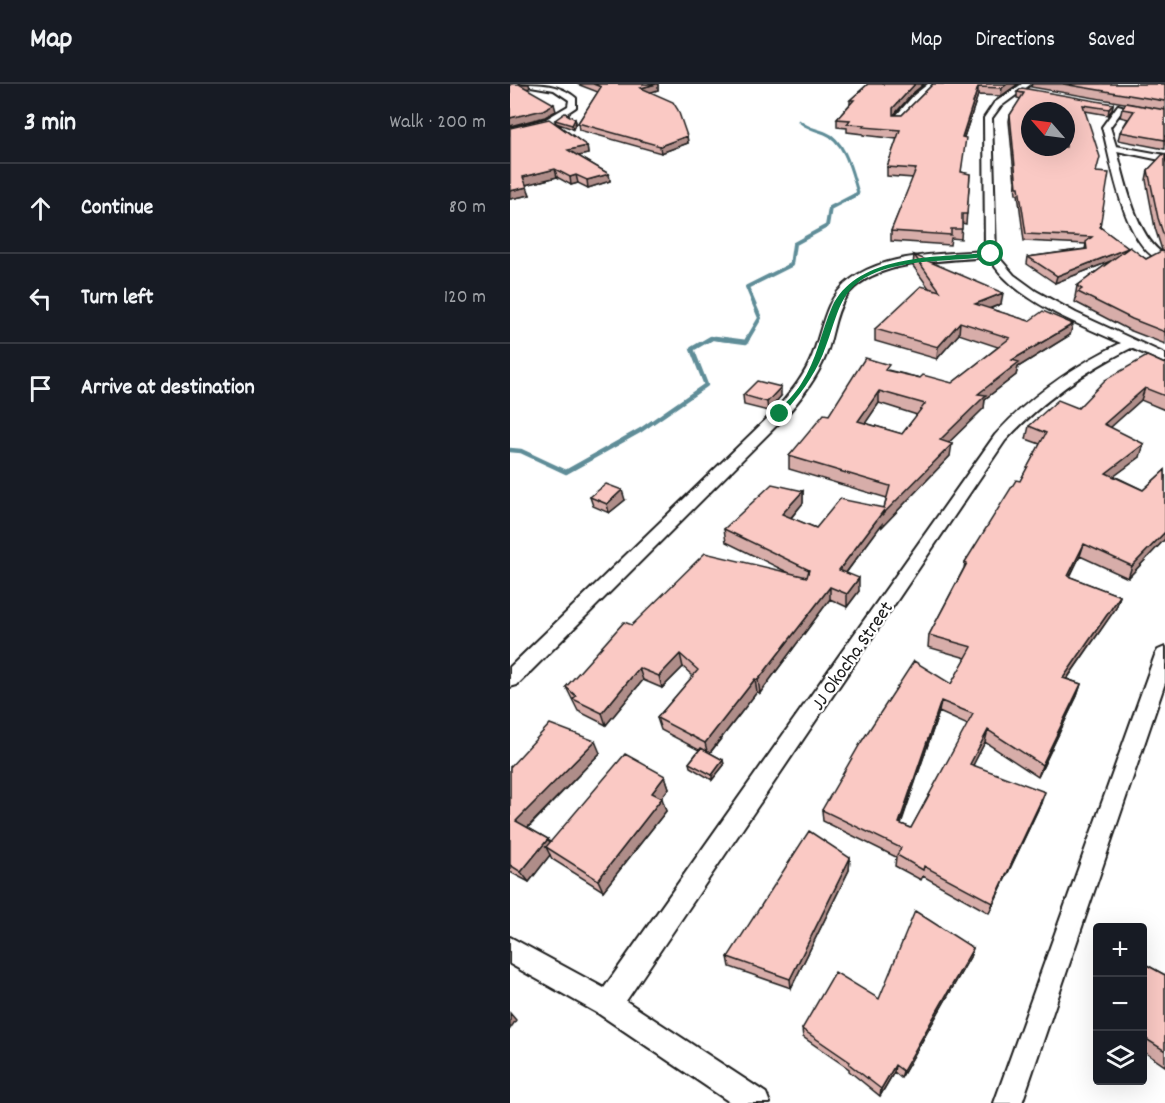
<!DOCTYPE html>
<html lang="en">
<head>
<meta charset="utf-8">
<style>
	body { margin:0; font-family:Dekko,sans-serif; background:#242831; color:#f1f3f6 }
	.controls { position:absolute; right:18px; bottom:18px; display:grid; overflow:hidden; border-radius:6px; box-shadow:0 6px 24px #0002 }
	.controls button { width:54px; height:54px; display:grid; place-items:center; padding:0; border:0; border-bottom:2px solid #363941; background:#171b24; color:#f1f3f6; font:30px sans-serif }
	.compass { position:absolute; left:511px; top:18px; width:54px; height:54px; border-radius:50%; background:#171b24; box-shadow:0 6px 24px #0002; rotate:298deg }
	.stop { position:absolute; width:18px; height:18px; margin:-14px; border:4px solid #0b8043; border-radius:50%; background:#fff }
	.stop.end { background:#0b8043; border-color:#fff; box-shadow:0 2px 6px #0008 }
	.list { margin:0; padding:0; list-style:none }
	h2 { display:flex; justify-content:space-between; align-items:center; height:78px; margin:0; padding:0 24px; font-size:26px }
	h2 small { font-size:20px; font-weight:400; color:#9ea1a6 }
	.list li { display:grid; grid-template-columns:39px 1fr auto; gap:18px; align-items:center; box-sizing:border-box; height:90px; padding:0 24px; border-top:2px solid #363941 }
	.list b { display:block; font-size:22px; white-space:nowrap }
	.list em { font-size:20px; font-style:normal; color:#9ea1a6 }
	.icon { flex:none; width:33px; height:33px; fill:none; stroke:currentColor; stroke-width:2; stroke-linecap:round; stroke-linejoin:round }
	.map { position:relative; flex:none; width:655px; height:1019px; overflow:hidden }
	header { display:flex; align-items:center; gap:36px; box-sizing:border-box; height:84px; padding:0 30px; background:#171b24; border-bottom:2px solid #363941 }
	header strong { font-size:28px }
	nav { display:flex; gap:33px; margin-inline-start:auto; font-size:21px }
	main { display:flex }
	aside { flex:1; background:#171b24 }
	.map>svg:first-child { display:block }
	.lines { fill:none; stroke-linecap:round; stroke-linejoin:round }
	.stream-far2 { stroke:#5f8d98; stroke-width:3 }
	.stream-far1 { stroke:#5f8d98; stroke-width:4 }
	.stream { stroke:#5f8d98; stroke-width:4.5 }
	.street-casing { stroke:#1c1c1c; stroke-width:4 }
	.street { fill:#fff; fill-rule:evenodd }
	.wall { fill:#d7ada9; stroke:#1c1c1c; stroke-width:1.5; fill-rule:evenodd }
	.shaded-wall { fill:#af8d89; stroke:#1c1c1c; stroke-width:1.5 }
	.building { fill:#fac9c4; stroke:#1c1c1c; stroke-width:1.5; fill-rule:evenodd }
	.route { fill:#0b8043 }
	.labels { text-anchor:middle; stroke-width:4.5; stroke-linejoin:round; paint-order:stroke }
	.street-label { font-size:20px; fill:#1c1c1c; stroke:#fff }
</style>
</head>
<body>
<header>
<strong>Map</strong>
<nav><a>Map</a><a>Directions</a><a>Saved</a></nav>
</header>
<main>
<aside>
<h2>3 min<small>Walk · 200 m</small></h2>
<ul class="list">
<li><svg class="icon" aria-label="ahead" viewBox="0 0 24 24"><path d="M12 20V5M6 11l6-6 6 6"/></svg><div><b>Continue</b></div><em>80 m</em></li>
<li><svg class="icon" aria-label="left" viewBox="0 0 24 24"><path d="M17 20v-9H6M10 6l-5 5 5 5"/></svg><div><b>Turn left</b></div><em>120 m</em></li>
<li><svg class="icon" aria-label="arrive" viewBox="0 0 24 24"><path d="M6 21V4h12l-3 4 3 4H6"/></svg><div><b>Arrive at destination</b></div></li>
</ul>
</aside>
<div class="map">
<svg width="655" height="1019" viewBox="0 0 655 1019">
	<rect width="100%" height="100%" fill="#fff"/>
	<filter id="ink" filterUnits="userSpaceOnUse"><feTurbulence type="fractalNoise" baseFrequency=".0167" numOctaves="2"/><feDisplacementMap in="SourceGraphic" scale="12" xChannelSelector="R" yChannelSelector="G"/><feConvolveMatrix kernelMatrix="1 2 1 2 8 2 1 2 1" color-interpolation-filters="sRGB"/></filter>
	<g filter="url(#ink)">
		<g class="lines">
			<path class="stream-far2" d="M 289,37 C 298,45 305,45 315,49 C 334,56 341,85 346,102 L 348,109 L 344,111"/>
			<path class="stream-far1" d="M 199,256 L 202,254 L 218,256
				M 237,256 L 250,234 L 237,203 L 281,181 L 284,160 L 317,142 L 320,124 L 347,110"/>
			<path class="stream" d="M 205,254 L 236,258 L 238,254
				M 0,366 L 11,367 L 56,388 L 131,346 L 196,301 L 182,265 L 201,254"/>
			<defs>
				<path id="street" d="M 9,0 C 30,0 50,0 66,14 L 66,23 L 42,39 L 0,50 L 0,44 L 36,35 L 58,22 L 59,16 L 44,6 Z
					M 418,0 L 427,0 L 410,15 L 390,38 L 384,38 L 384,34 L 404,11 Z
					M 512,0 L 521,0 L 490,23 L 482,34 L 486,170 L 504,191 L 526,207 L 566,229 L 655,270 L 655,279 L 621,264 C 573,288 532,317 495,357 L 116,917 L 256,1009 L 260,1019 L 221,1019 L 89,930 L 0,880 L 0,853 L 94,904 L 485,351 C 521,311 562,283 611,259 C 574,242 525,224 496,195 C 489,189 484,181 478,173 C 437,177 361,175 335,214 C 324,231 323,253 316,271 C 307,294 291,314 275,333 L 7,601 L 0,603 L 0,583 L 265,327 C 280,309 295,292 303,270 C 309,254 312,238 319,222 C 345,168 424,171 475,167 L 474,34 L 484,19 Z
					M 608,21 L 615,23 L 600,43 L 606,62 L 655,71 L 655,77 L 607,67 C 616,99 626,153 655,171 L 655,178 C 614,167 602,79 592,43 Z
					M 655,563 L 655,599 L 512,1019 L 484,1019 L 645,571 L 648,566 Z"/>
			</defs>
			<use href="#street" class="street-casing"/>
			<use href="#street" class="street"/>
		</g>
		<path class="wall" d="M 67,0 L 148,0 L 148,6 L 141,8 L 177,52 L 178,59 L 151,69 L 69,46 L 68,39 L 88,8 Z
			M 358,0 L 414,0 L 403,9 L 383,31 L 392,31 L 423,0 L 508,0 L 491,12 L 468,11 L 454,53 L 451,88 L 460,90 L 456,140 L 452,139 L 451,155 L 441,154 L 440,161 L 381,157 L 381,147 L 403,94 L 377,92 L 377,83 L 387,55 L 353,51 L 353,50 L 337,48 L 337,44 L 327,43 L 327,35 L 340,20 L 340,16 Z
			M 522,0 L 655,0 L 655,65 L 608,56 L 610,48 L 618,35 L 610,33 L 612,25 L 643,24 L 521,3 Z
			M 507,8 L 603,20 L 602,26 L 598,31 L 575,27 L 586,88 L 590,143 L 618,164 L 636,175 L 654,168 L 652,166 L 645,144 L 636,96 L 638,86 L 655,70 L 655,260 L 619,246 L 565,218 L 566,214 L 565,213 L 567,202 L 601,177 L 545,199 L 517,180 L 518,173 L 575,165 L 576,160 L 514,157 L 508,110 L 506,110 L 499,37 L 500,31 L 511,15 L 507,14 Z
			M 65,35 L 66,38 L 63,45 L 46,39 L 77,62 L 78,70 L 68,72 L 99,90 L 100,97 L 78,104 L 68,99 L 61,101 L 47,93 L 16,101 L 20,111 L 0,115 L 46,39 L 45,36 Z
			M 404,171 L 491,220 L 480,225 L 519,237 L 563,240 L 560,251 L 508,283 L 506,291 L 475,315 L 474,324 L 439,358 L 440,372 L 372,443 L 372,440 L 336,489 L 349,507 L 337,523 L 320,515 L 250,609 L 247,608 L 200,669 L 213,676 L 214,681 L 202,696 L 180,683 L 179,679 L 189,666 L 151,646 L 147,634 L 183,592 L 173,583 L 152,604 L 133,596 L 96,641 L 68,627 L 56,603 L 122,541 L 277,488 L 216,458 L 214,445 L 293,407 L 293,419 L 281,434 L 306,444 L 374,424 L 377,414 L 279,385 L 279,372 L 319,331 L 378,286 L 410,294 L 442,299 L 488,263 L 449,250 L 427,275 L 365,257 L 365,245 L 419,204 L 403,182 ZM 369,319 L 407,331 L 392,350 L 355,339 Z
			M 655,280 L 655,326 L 631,316 L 600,343 L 630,373 L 604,392 L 633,406 L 655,386 L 655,455 L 618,494 L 570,472 L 560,493 L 610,512 L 606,524 L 557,595 L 571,600 L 567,612 L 528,693 L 475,658 L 463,681 L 531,719 L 479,829 L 413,792 L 411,796 L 385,782 L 386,773 L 313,737 L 312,726 L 441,600 L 456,574 L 418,563 L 419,551 L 454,484 L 455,478 L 510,397 L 530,360 L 516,355 L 519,342 L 568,324 ZM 429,628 L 458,641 L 401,744 L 391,740 Z
			M 233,311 L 271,312 L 258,327 L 234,321 Z
			M 80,413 L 115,416 L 99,429 L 83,422 Z
			M 90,669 L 18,744 L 38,755 L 40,759 L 155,692 L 159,704 L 151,714 L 156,727 L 93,807 L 42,775 L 40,771 L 19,798 L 0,788 L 0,683 Z
			M 340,774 L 339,786 L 281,904 L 220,883 L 218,873 Z
			M 463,864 L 460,873 L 391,994 L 384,988 L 370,1012 L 339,987 L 339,985 L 293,953 L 292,945 L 369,915 Z
			M 633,879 L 655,891 L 655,982 L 633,967 Z"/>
		<path class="shaded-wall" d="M 8,0 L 19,0 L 20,4 L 10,6 Z
			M 146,0 L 148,0 L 148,6 L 132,11 L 131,4 Z
			M 405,0 L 414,0 L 403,9 L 382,33 L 383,24 Z
			M 497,0 L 508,0 L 491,12 L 492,4 Z
			M 468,3 L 468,11 L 451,62 L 452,53 Z
			M 44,20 L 46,27 L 35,33 L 0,42 L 0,34 Z
			M 603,20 L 602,26 L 598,31 L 599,25 Z
			M 65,35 L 66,38 L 63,45 L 62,41 Z
			M 177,52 L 178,59 L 151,69 L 150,62 Z
			M 77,62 L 78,70 L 59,74 L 58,66 Z
			M 45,85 L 47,93 L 15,101 L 13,93 Z
			M 99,90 L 100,97 L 78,104 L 77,96 Z
			M 66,91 L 68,99 L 61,101 L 60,93 Z
			M 17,103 L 20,111 L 0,115 L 0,107 Z
			M 618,164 L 616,171 L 545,199 L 547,192 Z
			M 493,209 L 491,220 L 463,231 L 465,220 Z
			M 450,238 L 449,250 L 427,275 L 428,263 Z
			M 563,240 L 560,251 L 508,283 L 506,291 L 475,315 L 474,324 L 429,368 L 430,356 L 468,310 L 502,276 Z
			M 271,303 L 271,312 L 258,327 L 257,318 Z
			M 635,304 L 631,316 L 591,352 L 594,340 Z
			M 369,307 L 369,319 L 348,350 L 348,337 Z
			M 442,360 L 440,372 L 372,443 L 372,440 L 329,498 L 329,486 L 374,426 Z
			M 634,360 L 630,373 L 592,401 L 596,389 Z
			M 112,406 L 115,416 L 99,429 L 97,420 Z
			M 293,407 L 293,419 L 273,443 L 272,430 Z
			M 655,448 L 655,455 L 618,494 L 622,482 Z
			M 574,460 L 570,472 L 554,504 L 558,492 Z
			M 349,494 L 349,507 L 337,523 L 337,510 Z
			M 320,503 L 320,515 L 250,609 L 248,596 Z
			M 610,512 L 606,524 L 549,606 L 553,594 Z
			M 170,570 L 173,583 L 152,604 L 149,592 Z
			M 129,584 L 133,596 L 96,641 L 92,629 Z
			M 245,595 L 247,608 L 198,671 L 195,659 Z
			M 571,600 L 567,612 L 528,693 L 532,681 Z
			M 431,617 L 429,628 L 387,750 L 389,739 Z
			M 478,646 L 475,658 L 458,691 L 460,680 Z
			M 85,657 L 90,669 L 13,748 L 6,737 Z
			M 213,676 L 214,681 L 202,696 L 202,691 Z
			M 155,692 L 159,704 L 146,721 L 142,709 Z
			M 535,708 L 531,719 L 479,829 L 483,819 Z
			M 152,714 L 156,727 L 93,807 L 88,796 Z
			M 38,755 L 44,766 L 36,763 L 40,771 L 19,798 L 11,788 Z
			M 340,774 L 339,786 L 281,904 L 280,895 Z
			M 463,864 L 460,873 L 391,994 L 393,987 Z
			M 0,929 L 6,936 L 0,945 Z
			M 385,981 L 384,988 L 370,1012 L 371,1005 Z"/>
		<path class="building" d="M 0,0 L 9,0 L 44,20 L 33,26 L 0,34 Z
			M 83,0 L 146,0 L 131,4 L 163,18 L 168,26 L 177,52 L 150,62 L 68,39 L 91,3 Z
			M 358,0 L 405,0 L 383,24 L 383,31 L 392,31 L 423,0 L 497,0 L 492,4 L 468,3 L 452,53 L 456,54 L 451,88 L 460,90 L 457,130 L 452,130 L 452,145 L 441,145 L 441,151 L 381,147 L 406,85 L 377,83 L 390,46 L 353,43 L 355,41 L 337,40 L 340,36 L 327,35 L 344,16 L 340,16 Z
			M 553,0 L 655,0 L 655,17 Z
			M 512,4 L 603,20 L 599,25 L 573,21 L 590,73 L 586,88 L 599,89 L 590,143 L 618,164 L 547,192 L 518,173 L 577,165 L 576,158 L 582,153 L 516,150 L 509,103 L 507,103 L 500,31 L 514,9 L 507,8 ZM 520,27 L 556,27 L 556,63 L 520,63 Z
			M 616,19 L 655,26 L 655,56 L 610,48 L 624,27 L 612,25 Z
			M 55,29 L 65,35 L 62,41 L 45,36 Z
			M 39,35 L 77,62 L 58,66 L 99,90 L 77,96 L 66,91 L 60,93 L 45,85 L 13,93 L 17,103 L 0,107 L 0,44 Z
			M 653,70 L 655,70 L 655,155 L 648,134 L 638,86 Z
			M 620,163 L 636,175 L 651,167 L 655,168 L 655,248 L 622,235 L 568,208 L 572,205 L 567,202 Z
			M 404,171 L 493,209 L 465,220 L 519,237 L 533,227 L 563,240 L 502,276 L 509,278 L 468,310 L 476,311 L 430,356 L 442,360 L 373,430 L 374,426 L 329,486 L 349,494 L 337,510 L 320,503 L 248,596 L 245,595 L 195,659 L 147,634 L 188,586 L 170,570 L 149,592 L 129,584 L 92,629 L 63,615 L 66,612 L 56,603 L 114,538 L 122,541 L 195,469 L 297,493 L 299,486 L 214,445 L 262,400 L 293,407 L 272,430 L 306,444 L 330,415 L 374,424 L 380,402 L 279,372 L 314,330 L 319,331 L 355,274 L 379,281 L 375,286 L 410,294 L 413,291 L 442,299 L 500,254 L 450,238 L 428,263 L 365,245 L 411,202 L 430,207 ZM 369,307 L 415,320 L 392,350 L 348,337 Z
			M 637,272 L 655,280 L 655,312 L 635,304 L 594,340 L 634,360 L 596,389 L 633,406 L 655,386 L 655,448 L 622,482 L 574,460 L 558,492 L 610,512 L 553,594 L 571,600 L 532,681 L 478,646 L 460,680 L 535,708 L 483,819 L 414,782 L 413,786 L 387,771 L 391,764 L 312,726 L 350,660 L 404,577 L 441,600 L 462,563 L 419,551 L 457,479 L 455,478 L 506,396 L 510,397 L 536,349 L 519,342 L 548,316 L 568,324 L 595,296 ZM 431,617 L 463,630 L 401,744 L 389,739 Z
			M 247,297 L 271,303 L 257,318 L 233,311 Z
			M 96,400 L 112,406 L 97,420 L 80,413 Z
			M 40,640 L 85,657 L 6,737 L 38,755 L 11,788 L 0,781 L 0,683 Z
			M 191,664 L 213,676 L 202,691 L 179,679 Z
			M 115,670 L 155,692 L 142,709 L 152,714 L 88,796 L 36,763 Z
			M 299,747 L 340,774 L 280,895 L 218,873 Z
			M 405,827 L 463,864 L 393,987 L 385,981 L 371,1005 L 339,980 L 340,978 L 292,945 L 325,888 L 369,915 Z
			M 633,879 L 655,891 L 655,967 L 633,953 Z"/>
	</g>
	<path class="route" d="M 481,169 L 483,172 C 450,177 416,175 383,183 C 327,197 331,226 313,270 C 303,294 289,312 272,331 L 267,331 L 267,328 C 275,319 285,310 291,300 C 307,276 311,248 322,223 C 347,169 431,173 481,169 Z"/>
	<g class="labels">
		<g class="street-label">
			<text transform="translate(341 571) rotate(-55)" y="7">JJ Okocha Street</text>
		</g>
	</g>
</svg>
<div class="controls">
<button>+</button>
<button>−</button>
<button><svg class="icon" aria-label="layers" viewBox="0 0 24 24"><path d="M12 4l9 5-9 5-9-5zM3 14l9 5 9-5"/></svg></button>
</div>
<svg class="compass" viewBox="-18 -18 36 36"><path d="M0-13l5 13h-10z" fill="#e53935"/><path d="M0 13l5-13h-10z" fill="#9ea1a6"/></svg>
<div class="stop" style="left:481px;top:170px"></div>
<div class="stop end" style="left:270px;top:330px"></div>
</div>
</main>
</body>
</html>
